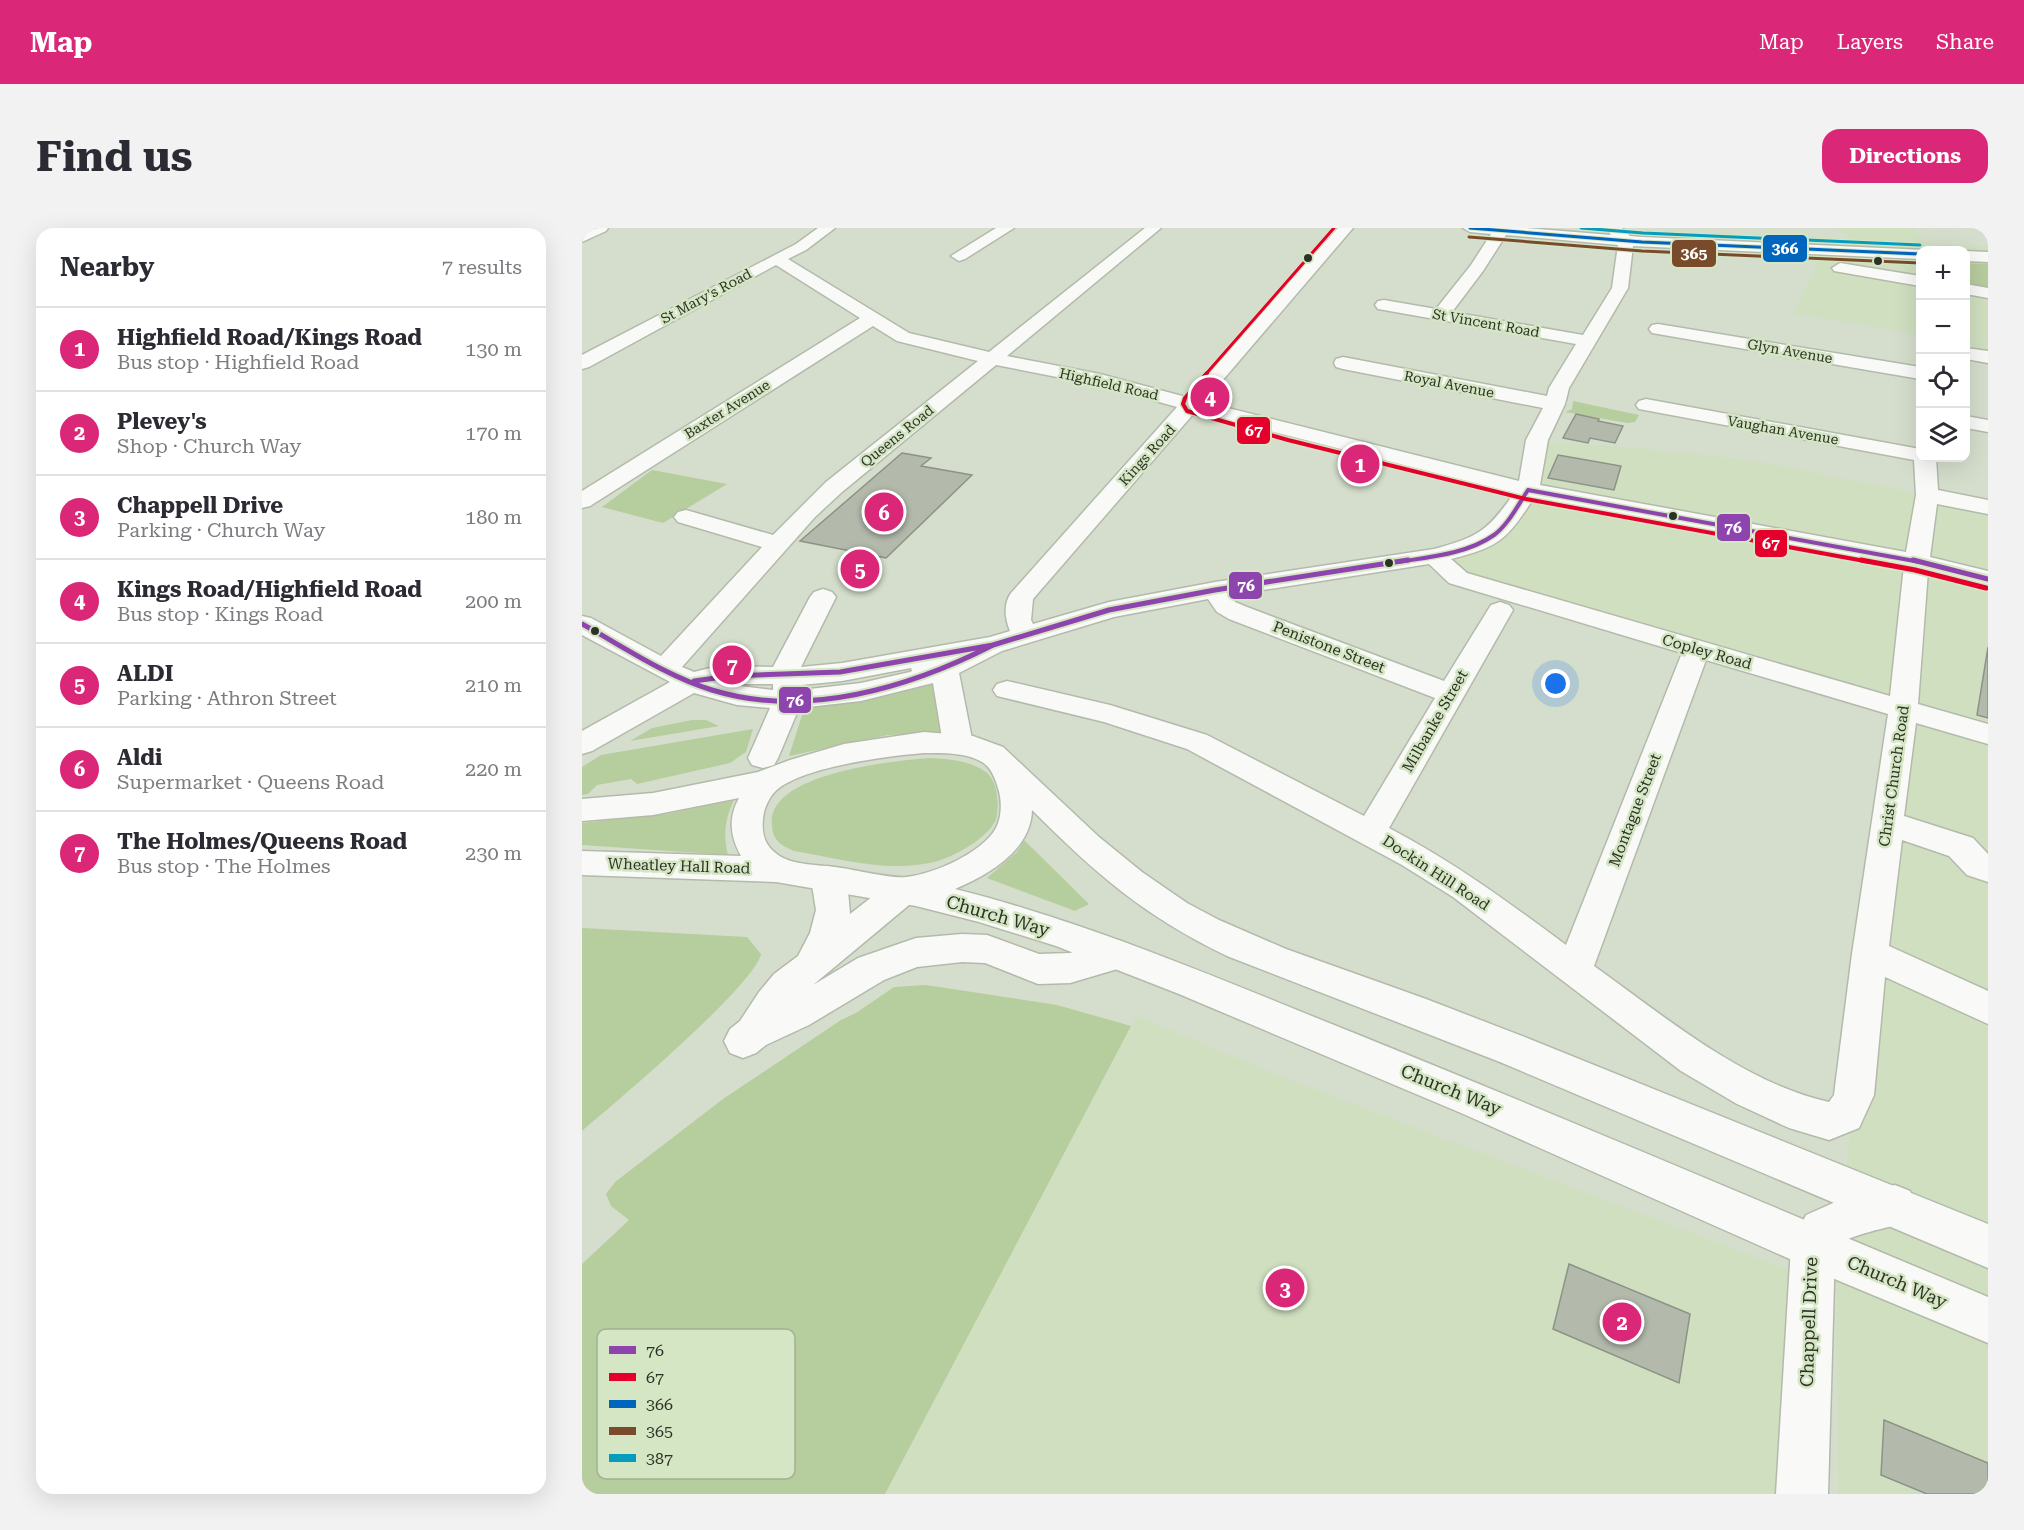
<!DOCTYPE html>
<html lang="en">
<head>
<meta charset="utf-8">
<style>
	body { margin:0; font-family:"Roboto Serif",serif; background:#f2f2f3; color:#2b2b33 }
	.controls { position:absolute; right:18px; top:18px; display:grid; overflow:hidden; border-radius:12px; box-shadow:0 6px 24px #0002 }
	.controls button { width:54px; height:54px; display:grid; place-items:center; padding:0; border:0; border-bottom:2px solid #e1e1e2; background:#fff; color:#2b2b33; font:30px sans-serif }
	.you { position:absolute; left:974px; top:456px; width:21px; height:21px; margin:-15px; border:4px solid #fff; border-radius:50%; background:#1a73e8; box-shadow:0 0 0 9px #1a73e833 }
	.badge { display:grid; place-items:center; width:39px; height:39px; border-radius:50%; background:#db2777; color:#fff; font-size:20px; font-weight:700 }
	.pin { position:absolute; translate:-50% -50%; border:3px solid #fff; box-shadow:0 2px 6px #0006 }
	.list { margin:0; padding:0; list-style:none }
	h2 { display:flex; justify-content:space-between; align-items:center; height:78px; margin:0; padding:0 24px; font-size:26px }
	h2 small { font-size:20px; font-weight:400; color:#7c7c81 }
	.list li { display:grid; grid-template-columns:39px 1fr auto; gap:18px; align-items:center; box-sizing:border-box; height:84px; padding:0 24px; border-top:2px solid #e1e1e2 }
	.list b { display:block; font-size:22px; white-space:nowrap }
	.list p { margin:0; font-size:20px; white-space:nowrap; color:#7c7c81 }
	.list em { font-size:20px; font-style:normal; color:#7c7c81 }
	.icon { flex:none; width:33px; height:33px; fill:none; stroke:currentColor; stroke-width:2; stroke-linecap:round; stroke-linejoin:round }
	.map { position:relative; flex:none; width:1406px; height:1266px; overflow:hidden; border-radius:18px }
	header { display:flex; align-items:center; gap:36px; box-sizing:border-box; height:84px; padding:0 30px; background:#db2777; color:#fff }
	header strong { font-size:28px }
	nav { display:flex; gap:33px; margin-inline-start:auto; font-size:21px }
	.intro { display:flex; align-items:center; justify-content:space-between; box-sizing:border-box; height:144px; padding:0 36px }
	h1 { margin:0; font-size:42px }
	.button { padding:15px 27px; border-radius:18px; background:#db2777; color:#fff; font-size:21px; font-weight:700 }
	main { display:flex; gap:36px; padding:0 36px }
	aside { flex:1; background:#fff; border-radius:18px; box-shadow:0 6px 24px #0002 }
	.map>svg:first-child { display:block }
	.built { fill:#d0dfc0 }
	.green { fill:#b6cd9d }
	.building { fill:#b3baac; stroke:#8c9386; stroke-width:1.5 }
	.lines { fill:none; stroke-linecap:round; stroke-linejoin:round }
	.minor-casing { stroke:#b3baab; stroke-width:3 }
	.highway-casing { stroke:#b3baab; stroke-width:3 }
	.minor { fill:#f9faf7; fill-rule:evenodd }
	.highway { fill:#f9faf7; fill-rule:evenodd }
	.bus-1-far1-casing { stroke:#d5e6c4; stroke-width:7 }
	.bus-1-casing { stroke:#d5e6c4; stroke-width:9 }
	.bus-2-far2-casing { stroke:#d5e6c4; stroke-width:5 }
	.bus-2-far1-casing { stroke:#d5e6c4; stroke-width:7 }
	.bus-2-casing { stroke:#d5e6c4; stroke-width:9 }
	.bus-3-casing { stroke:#d5e6c4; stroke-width:5 }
	.bus-4-casing { stroke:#d5e6c4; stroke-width:5 }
	.bus-5-casing { stroke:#d5e6c4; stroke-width:5 }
	.bus-1-far1 { stroke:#8e44ad; stroke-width:4 }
	.bus-1 { stroke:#8e44ad; stroke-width:5 }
	.bus-2-far2 { stroke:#e4002b; stroke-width:3 }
	.bus-2-far1 { stroke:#e4002b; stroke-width:4 }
	.bus-2 { stroke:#e4002b; stroke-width:5 }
	.bus-3 { stroke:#0065bd; stroke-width:3 }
	.bus-4 { stroke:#7a4b2a; stroke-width:3 }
	.bus-5 { stroke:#049dbd; stroke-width:3 }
	.bus-dot { fill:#2c3225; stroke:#d5e6c4; stroke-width:2 }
	.labels { text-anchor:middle; stroke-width:5; stroke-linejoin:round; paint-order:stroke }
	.far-street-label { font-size:14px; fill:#2c3225; stroke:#d5e6c4 }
	.street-label { font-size:15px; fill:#2c3225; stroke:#d5e6c4 }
	.near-street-label { font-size:18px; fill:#2c3225; stroke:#d5e6c4 }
	.key { fill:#d5e6c4; stroke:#a2b094; stroke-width:1.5 }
	.key-label { font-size:16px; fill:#2c3225 }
	.line-badge { stroke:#d5e6c4; stroke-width:2 }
	.badge-label { font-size:16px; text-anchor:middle; font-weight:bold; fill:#fff }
</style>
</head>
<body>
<header>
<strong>Map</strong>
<nav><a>Map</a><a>Layers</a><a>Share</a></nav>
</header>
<div class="intro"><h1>Find us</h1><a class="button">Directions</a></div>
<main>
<aside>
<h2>Nearby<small>7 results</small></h2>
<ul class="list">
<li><span class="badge">1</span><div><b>Highfield Road/Kings Road</b><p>Bus stop · Highfield Road</p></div><em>130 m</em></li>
<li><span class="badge">2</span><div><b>Plevey's</b><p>Shop · Church Way</p></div><em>170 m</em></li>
<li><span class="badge">3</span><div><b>Chappell Drive</b><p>Parking · Church Way</p></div><em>180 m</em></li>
<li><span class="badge">4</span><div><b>Kings Road/Highfield Road</b><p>Bus stop · Kings Road</p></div><em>200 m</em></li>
<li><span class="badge">5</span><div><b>ALDI</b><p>Parking · Athron Street</p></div><em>210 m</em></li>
<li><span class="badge">6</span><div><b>Aldi</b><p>Supermarket · Queens Road</p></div><em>220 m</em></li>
<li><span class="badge">7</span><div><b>The Holmes/Queens Road</b><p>Bus stop · The Holmes</p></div><em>230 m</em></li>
</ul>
</aside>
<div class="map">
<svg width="1406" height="1266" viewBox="0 0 1406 1266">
	<rect width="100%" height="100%" fill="#d5decc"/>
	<path class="built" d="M 1257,0 L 1330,0 L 1346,15 L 1406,18 L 1406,122 L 1384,117 L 1384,22 L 1338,22 L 1338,107 L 1212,86 L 1234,36 L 1227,9 L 1266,11 Z
		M 967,214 L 1046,219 L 1168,232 L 1406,279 L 1406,1266 L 1256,1266 L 1254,1029 L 1272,867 L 1321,482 L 876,350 L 853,328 L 912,307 L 946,262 Z
		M 554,788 L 701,849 L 1223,1048 L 1240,1266 L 303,1266 Z"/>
	<path class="green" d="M 1384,35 L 1406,36 L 1406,60 L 1384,56 Z
		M 991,173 L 1057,187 L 1053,194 L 1045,195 L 983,184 L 990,181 Z
		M 70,242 L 145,256 L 81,295 L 20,279 Z
		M 351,456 L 357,470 L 364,504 L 306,507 L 207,528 L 223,478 L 280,472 Z
		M 110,492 L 124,492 L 137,498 L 48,513 L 70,500 Z
		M 171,501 L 164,524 L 148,535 L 55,556 L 49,551 L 15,557 L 6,566 L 0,567 L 0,539 L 19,527 Z
		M 347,530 C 365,531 388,532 404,544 C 411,550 414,559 415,568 C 416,576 416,583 414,591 C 408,609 370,630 352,634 C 306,645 259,631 212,623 C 200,618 191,613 190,598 C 183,545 312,533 347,530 Z
		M 152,572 C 143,591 141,607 146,627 L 0,617 L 0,595 L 85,586 Z
		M 442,612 L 507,676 L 493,683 L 405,650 L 435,624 Z
		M 0,700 L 165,709 L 179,726 C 172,758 33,875 0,903 Z
		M 344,757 L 475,777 L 549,798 L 303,1266 L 0,1266 L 0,1036 L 47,992 L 29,978 L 24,966 L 33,954 L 141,871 L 259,792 L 274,785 L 312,759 Z"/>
	<path class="building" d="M 994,186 L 1017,191 L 1016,193 L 1041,198 L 1033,215 L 1008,210 L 1006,215 L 981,210 Z
		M 320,225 L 349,230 L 339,238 L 390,247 L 304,330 L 218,313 Z
		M 976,227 L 1039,238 L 1032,262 L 966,250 Z
		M 1406,419 L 1406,490 L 1395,487 Z
		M 987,1036 L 1108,1086 L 1097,1155 L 971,1101 Z
		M 1302,1192 L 1406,1235 L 1406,1266 L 1345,1266 L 1299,1247 Z"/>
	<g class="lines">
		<defs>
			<path id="minor" d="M 7,0 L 26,0 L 24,3 L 0,14 L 0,3 Z
				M 236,0 L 253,0 L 224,22 L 206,31 L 327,105 L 407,124 L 563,0 L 579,0 L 425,128 L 518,146 L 604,169 L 756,0 L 771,0 L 622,174 L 937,253 L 944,212 L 961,180 L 761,141 L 754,139 L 752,135 L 754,131 L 761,129 L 965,168 L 967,160 L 994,116 L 802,82 L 796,81 L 793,77 L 796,73 L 802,72 L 854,81 L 889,37 L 909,6 L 888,4 L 881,0 L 944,0 L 1029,7 L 1024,0 L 1040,0 L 1048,8 L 1060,9 L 1343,22 L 1338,22 L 1338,31 L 1051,18 L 1046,60 L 987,160 L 983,176 L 966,212 L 958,257 L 1324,324 L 1334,267 L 1332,232 L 1057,181 L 1054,177 L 1057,173 L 1064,171 L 1338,221 L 1338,230 L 1354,230 L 1356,262 L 1406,272 L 1406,286 L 1355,276 L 1348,329 L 1406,343 L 1406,358 L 1346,343 L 1336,476 L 1406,496 L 1406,516 L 1334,495 L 1322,588 L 1391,610 L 1406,626 L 1406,654 L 1385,647 L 1367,628 L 1320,612 L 1307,718 L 1406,763 L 1406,796 L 1303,749 L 1292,867 L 1277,900 L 1247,912 L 1207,900 L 1155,876 L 1099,843 L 871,669 L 820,637 L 605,521 L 522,494 L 415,468 L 411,462 L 415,456 L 425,453 L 528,477 L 625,507 L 782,588 L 853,470 L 647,391 L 635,384 L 626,371 L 532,389 L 420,423 L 377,445 L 391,516 L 386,523 L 376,526 L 366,523 L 361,516 L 351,455 L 279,473 L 217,480 L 196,530 L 192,537 L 181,540 L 170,537 L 166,530 L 188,480 L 155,477 L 112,465 L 10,523 L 0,526 L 0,503 L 88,454 L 0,407 L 0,388 L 9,390 L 79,428 L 180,319 L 96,294 L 92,289 L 96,284 L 104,282 L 191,307 L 244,254 L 396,133 L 315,113 L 291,98 L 8,278 L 0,280 L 0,263 L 278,90 L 194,37 L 7,139 L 0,141 L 0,127 L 214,16 ZM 924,7 L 1036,17 L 1030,60 L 1001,107 L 870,84 L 901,43 ZM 414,137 L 516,157 L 595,179 L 429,365 C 421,376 423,391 428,403 L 408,409 L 260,435 L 219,439 L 254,369 L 250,364 L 241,361 L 232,364 L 228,369 L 191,439 L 136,438 L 112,444 L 100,439 L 233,289 L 260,264 ZM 613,184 L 932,265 C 906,303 896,309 852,321 L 633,354 L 527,374 L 451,396 L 449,392 L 451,371 ZM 952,270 L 1322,338 L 1308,468 L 885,345 L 869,331 C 919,318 924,312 952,270 ZM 847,336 L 867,355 L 1100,425 L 984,717 C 926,674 872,634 807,600 L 931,382 L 927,377 L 918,374 L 909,377 L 862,453 L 665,379 L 653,374 L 649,367 ZM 1124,432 L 1306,486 L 1270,726 L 1252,867 L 1247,874 C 1161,855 1082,788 1012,738 ZM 329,440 L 330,443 L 328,444 L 279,455 L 219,462 L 219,457 L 260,453 ZM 142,456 L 191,456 L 191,462 Z
				M 414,0 L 432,0 L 383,31 L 377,33 L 369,28 Z
				M 1384,23 L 1406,24 L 1406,34 L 1384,33 Z
				M 1258,35 L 1338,48 L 1338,58 L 1252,43 L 1250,40 Z
				M 1384,56 L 1406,60 L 1406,70 L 1384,66 Z
				M 1076,96 L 1338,139 L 1338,151 L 1070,105 L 1067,101 L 1070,97 Z
				M 1384,120 L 1406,123 L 1406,135 L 1384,131 Z
				M 1384,188 L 1406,192 L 1406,204 L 1384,200 Z
				M 246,638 L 258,642 L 266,663 L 268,686 L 309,654 L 321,650 L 333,654 L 338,663 L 333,672 L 231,757 L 276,730 L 334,710 L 380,706 L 405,707 L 457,726 L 488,725 L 536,712 L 549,717 L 554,727 L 549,737 L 488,755 L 456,756 L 403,735 L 380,734 L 335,739 L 302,752 L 227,797 L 184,817 L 174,825 L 161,830 L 148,825 L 142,813 L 148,801 L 158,793 L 177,764 L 192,746 L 216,728 L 228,705 L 234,682 L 229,651 L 234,642 Z
				M 1313,957 L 1328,963 L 1334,978 L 1328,993 C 1309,1000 1264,1006 1253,1020 L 1246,1266 L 1194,1266 L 1209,1018 L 1224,987 L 1267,968 Z"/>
			<path id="highway" d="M 342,504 L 391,508 L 421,519 L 517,609 L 560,644 L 605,675 L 637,692 L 704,721 L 844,771 L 945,810 L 1406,996 L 1406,1040 L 918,834 L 645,728 C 562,688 514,646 450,582 C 449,623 406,647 373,661 C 509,695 637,751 767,803 C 981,889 1193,980 1406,1069 L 1406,1115 L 1255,1052 L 879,885 L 597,766 L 474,718 L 397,694 L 334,678 L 194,654 L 0,647 L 0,623 L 159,628 C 148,608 146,590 157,570 L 71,587 L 0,593 L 0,571 L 71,565 L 176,544 L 208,532 L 262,516 ZM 342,525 C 361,525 383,524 400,534 C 409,539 413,550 416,560 C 420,572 420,588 414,600 C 400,625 352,646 324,649 C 310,651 270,641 253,639 C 230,636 200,638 186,617 C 181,610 180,599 181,591 C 182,579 188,567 197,560 C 227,538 306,528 342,525 Z"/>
		</defs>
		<use href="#minor" class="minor-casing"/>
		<use href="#highway" class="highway-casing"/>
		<use href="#minor" class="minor"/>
		<use href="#highway" class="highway"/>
		<defs>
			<path id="bus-1-far1" d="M 816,334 C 847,329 885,326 912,307 C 926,297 936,277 946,262 L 1338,334"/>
			<path id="bus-1" d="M 1331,332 L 1406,351
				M 0,396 C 42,419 84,448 130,462 C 223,491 327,460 411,417 L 258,444 L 148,448 L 112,453
				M 411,417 L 527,382 L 633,362 L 826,332"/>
			<path id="bus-2-far2" d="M 623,147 L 752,0"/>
			<path id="bus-2-far1" d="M 625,145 L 603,170 L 601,176 L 605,183 L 706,212 L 944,271 L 1288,334"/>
			<path id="bus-2" d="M 1279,332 L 1333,342 L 1404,360"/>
			<path id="bus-3" d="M 888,0 L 1060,14 L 1338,26"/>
			<path id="bus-4" d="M 887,9 L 1060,23 L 1338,35"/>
			<path id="bus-5" d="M 999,0 L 1061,5 L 1338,17"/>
		</defs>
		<use href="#bus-1-far1" class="bus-1-far1-casing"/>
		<use href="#bus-1" class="bus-1-casing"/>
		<use href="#bus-2-far2" class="bus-2-far2-casing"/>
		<use href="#bus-2-far1" class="bus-2-far1-casing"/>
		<use href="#bus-2" class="bus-2-casing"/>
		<use href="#bus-3" class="bus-3-casing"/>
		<use href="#bus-4" class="bus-4-casing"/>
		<use href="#bus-5" class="bus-5-casing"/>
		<use href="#bus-1-far1" class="bus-1-far1"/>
		<use href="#bus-1" class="bus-1"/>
		<use href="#bus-2-far2" class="bus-2-far2"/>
		<use href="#bus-2-far1" class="bus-2-far1"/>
		<use href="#bus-2" class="bus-2"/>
		<use href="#bus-3" class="bus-3"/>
		<use href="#bus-4" class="bus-4"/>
		<use href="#bus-5" class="bus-5"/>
	</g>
	<g class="bus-dot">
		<circle cx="726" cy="30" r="5"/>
		<circle cx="1296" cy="33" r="5"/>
		<circle cx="1091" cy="288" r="5"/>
		<circle cx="807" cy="335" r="5"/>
		<circle cx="13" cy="403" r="5"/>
	</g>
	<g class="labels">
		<g class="far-street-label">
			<text transform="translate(124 68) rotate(-28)" y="5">St Mary's Road</text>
			<text transform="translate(904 95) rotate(10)" y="5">St Vincent Road</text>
			<text transform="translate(1208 123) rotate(10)" y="5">Glyn Avenue</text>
			<text transform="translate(527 156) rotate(13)" y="5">Highfield Road</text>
			<text transform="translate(867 156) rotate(11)" y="5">Royal Avenue</text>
			<text transform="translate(145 181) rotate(-32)" y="5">Baxter Avenue</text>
			<text transform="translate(1201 202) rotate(10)" y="5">Vaughan Avenue</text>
			<text transform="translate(315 208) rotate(-39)" y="5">Queens Road</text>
			<text transform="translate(565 227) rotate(-48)" y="5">Kings Road</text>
		</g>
		<g class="street-label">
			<text transform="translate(747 419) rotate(21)" y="5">Penistone Street</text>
			<text transform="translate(1125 424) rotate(16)" y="5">Copley Road</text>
			<text transform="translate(853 493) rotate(-60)" y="5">Milbanke Street</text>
			<text transform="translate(1312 548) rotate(-82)" y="5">Christ Church Road</text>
			<text transform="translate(1053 582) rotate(-69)" y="5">Montague Street</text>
			<text transform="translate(97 638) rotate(2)" y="5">Wheatley Hall Road</text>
			<text transform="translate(854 645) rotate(33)" y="5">Dockin Hill Road</text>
		</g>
		<g class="near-street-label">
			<text transform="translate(416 688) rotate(16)" y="6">Church Way</text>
			<text transform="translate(869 862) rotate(22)" y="6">Church Way</text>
			<text transform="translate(1315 1054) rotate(23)" y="6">Church Way</text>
			<text transform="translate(1227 1094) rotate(-88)" y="6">Chappell Drive</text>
		</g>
	</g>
	<rect x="15" y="1101" width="198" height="150" rx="9" class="key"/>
	<rect x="27" y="1118" width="27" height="8" fill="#8e44ad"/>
	<rect x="27" y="1145" width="27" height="8" fill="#e4002b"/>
	<rect x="27" y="1172" width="27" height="8" fill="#0065bd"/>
	<rect x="27" y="1199" width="27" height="8" fill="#7a4b2a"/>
	<rect x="27" y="1226" width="27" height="8" fill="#049dbd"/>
	<g class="key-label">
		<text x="64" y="1128">76</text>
		<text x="64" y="1155">67</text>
		<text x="64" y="1182">366</text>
		<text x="64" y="1209">365</text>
		<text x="64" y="1236">387</text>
	</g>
	<g class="line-badge">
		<rect x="1180" y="6" width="46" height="29" rx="6" fill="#0065bd"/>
		<rect x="1089" y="11" width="46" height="29" rx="6" fill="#7a4b2a"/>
		<rect x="654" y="188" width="35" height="29" rx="6" fill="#e4002b"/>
		<rect x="1134" y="285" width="35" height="29" rx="6" fill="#8e44ad"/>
		<rect x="1172" y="301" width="34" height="29" rx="6" fill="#e4002b"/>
		<rect x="646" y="343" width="35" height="29" rx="6" fill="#8e44ad"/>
		<rect x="196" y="458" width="34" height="28" rx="6" fill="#8e44ad"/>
	</g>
	<g class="badge-label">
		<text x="1203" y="26">366</text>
		<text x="1112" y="31">365</text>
		<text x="672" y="208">67</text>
		<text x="1151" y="305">76</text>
		<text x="1189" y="321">67</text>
		<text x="664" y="363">76</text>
		<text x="213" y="478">76</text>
	</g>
</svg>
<div class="controls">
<button>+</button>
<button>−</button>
<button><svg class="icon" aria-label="locate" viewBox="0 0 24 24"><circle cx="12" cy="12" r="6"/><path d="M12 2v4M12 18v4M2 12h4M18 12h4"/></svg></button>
<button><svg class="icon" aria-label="layers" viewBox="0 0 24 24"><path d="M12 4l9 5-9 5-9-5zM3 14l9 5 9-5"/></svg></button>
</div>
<div class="you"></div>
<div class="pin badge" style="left:778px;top:236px">1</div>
<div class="pin badge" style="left:1040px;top:1094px">2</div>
<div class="pin badge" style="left:703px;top:1060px">3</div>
<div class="pin badge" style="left:628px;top:169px">4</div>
<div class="pin badge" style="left:278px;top:341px">5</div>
<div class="pin badge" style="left:302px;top:284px">6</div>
<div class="pin badge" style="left:150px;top:437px">7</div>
</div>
</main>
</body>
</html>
